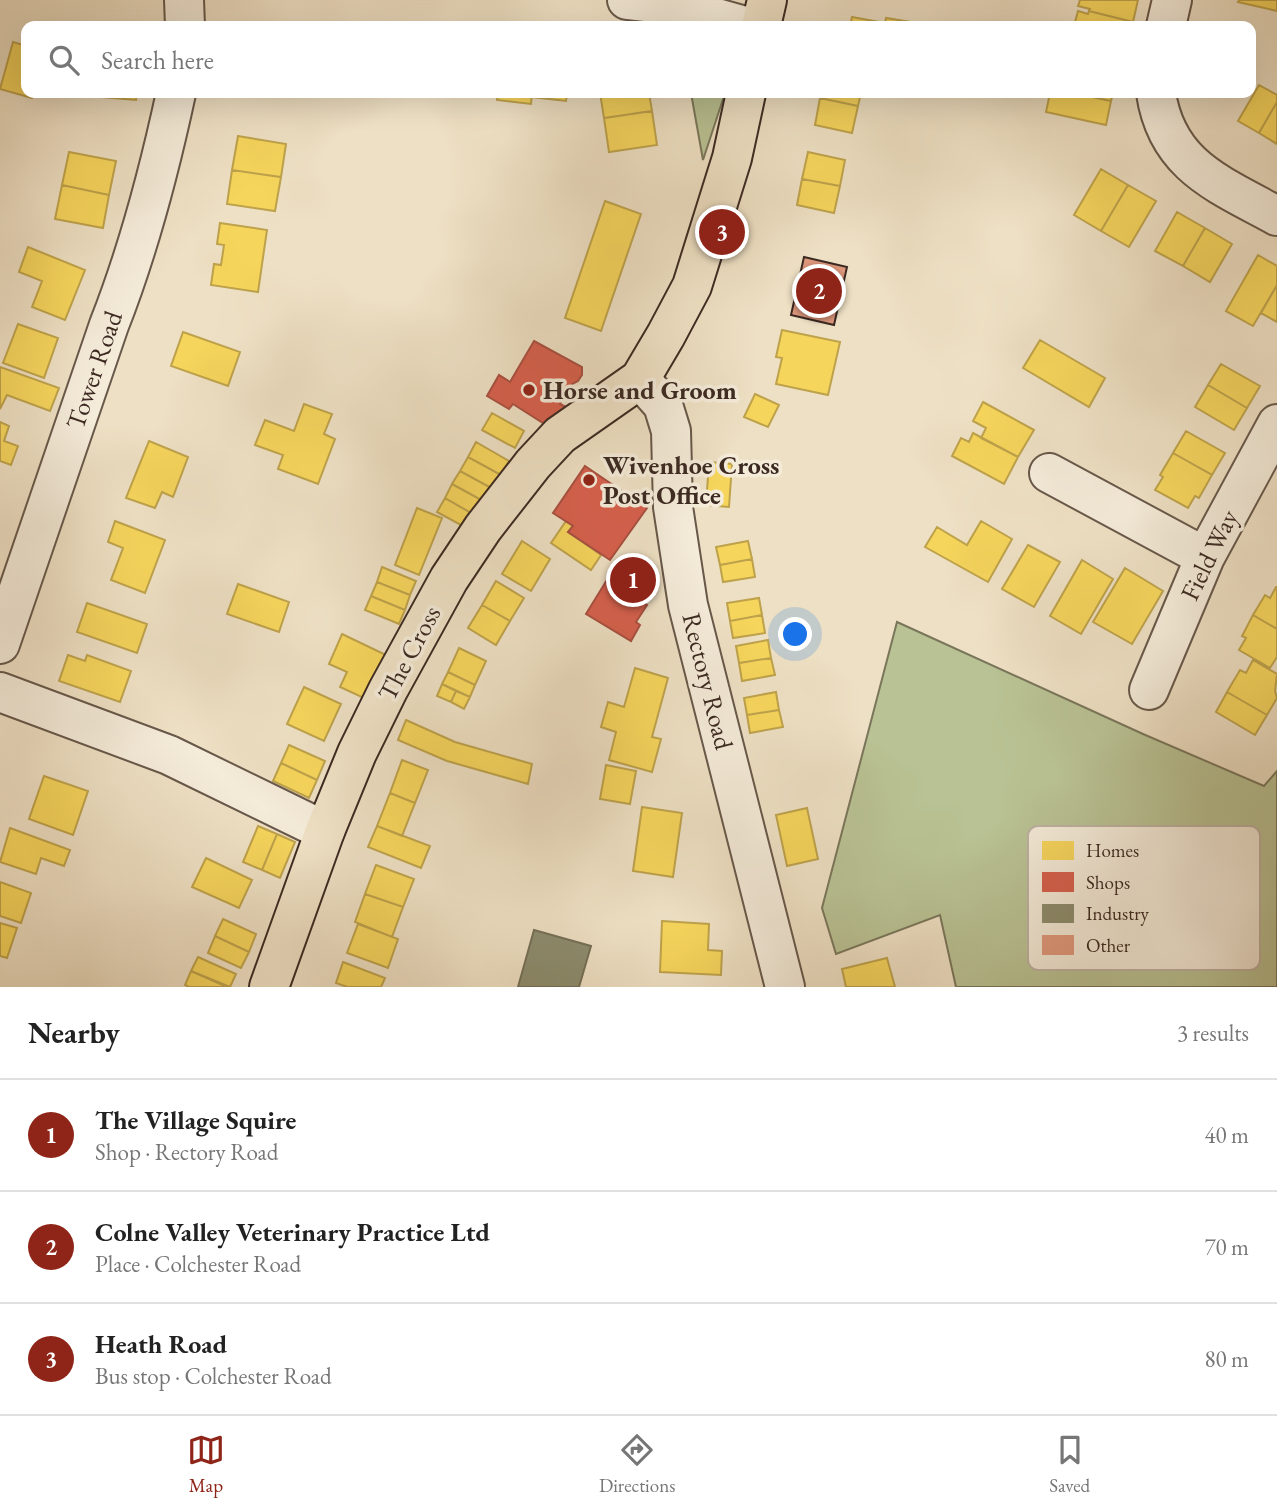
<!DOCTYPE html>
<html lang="en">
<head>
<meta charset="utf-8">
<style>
	body { margin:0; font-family:"EB Garamond",serif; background:#f2f2f2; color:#222 }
	.you { position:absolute; left:796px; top:635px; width:24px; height:24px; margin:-18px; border:5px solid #fff; border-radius:50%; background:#1a73e8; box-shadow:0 0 0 10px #1a73e833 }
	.badge { display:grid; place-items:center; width:46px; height:46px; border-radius:50%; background:#8f2418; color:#fff; font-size:23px; font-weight:700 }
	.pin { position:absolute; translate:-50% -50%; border:4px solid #fff; box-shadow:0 2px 7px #0006 }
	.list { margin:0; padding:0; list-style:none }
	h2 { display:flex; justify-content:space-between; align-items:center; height:91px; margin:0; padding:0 28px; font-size:30px }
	h2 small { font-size:23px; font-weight:400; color:#767676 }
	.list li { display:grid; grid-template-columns:46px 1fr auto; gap:21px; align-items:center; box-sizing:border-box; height:112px; padding:0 28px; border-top:2px solid #e0e0e0 }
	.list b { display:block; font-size:26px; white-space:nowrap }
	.list p { margin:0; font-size:23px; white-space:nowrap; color:#767676 }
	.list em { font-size:23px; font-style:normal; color:#767676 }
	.icon { flex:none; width:38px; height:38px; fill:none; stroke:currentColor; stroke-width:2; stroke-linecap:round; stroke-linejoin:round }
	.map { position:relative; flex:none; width:1277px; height:987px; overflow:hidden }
	.search { position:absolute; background:#fff; box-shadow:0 7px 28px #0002; left:21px; right:21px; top:21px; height:77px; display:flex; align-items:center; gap:18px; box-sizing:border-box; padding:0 24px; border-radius:14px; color:#767676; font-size:26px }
	.sheet { height:427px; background:#fff }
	nav { display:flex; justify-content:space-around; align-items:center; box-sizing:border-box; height:98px; border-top:2px solid #e0e0e0; background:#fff; font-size:19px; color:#767676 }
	nav a { display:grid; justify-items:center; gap:4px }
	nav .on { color:#8f2418 }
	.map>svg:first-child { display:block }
	.green { fill:#b9c294; stroke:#7a765b; stroke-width:2 }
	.homes { fill:#f6d55c; stroke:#bea24b; stroke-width:2 }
	.shops { fill:#d6604d; stroke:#a85040; stroke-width:2 }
	.industry { fill:#8c8c6e; stroke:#746f57; stroke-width:2 }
	.building { fill:#e0997d; stroke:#3c2a22; stroke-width:2 }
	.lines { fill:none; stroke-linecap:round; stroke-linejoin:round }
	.minor-casing { stroke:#68584a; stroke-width:42 }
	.major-casing { stroke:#3c2a22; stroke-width:42 }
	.minor { stroke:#f4ebd9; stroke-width:38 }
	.major { stroke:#eee0c4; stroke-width:38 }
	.poi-dot { fill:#8f2418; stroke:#f4ebd9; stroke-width:2.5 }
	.labels { text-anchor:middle; stroke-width:7; stroke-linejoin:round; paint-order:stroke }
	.street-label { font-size:26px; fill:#3c2a22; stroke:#f4ebd9 }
	.poi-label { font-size:26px; font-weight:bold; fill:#3c2a22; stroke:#f4ebd9; text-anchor:start }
	.key { fill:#f4ebd9; stroke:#bdb1a2; stroke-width:2 }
	.key-label { font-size:19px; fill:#3c2a22 }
</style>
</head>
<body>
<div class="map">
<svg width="1277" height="987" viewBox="0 0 1277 987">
	<rect width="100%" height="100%" fill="#eee0c4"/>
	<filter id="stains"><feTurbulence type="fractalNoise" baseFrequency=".00286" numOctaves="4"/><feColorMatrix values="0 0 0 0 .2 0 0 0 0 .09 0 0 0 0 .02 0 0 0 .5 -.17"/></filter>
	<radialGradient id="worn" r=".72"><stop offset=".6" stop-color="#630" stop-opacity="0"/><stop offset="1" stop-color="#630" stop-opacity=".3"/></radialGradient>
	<path class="green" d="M 691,93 L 725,93 L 703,160 Z
		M 897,622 L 1143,734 L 1264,786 L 1277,771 L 1277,987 L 956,987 L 940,915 L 836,954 L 822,908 Z"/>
	<path class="homes" d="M 1080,0 L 1138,0 L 1133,22 L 1089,11 L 1090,9 L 1078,6 Z
		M 1239,0 L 1277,0 L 1277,11 L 1238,2 Z
		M 1078,11 L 1088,14 L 1089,11 L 1133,22 L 1131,26 L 1074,26 Z
		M 852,17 L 885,23 L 886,18 L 929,25 L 850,26 Z
		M 13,42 L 26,46 L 26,93 L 34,93 L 32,98 L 0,89 Z
		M 1259,85 L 1277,95 L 1277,102 L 1259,133 L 1238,121 Z
		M 68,93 L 103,93 L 102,97 Z
		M 103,93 L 137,93 L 136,100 L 102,97 Z
		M 498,93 L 532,93 L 531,104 L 497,100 Z
		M 532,93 L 567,93 L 566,101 L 532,97 Z
		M 600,93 L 649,93 L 652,111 L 604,118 Z
		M 821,93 L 861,93 L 858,106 L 820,98 Z
		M 1050,93 L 1073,93 L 1111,101 L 1106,125 L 1046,112 Z
		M 1073,93 L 1113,93 L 1111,101 Z
		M 820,98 L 858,106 L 852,133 L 815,125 Z
		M 1277,102 L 1277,144 L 1259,133 Z
		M 652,111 L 657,145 L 609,152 L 604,118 Z
		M 238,136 L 286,144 L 281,177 L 232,170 Z
		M 69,152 L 116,161 L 109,195 L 62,185 Z
		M 808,152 L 845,160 L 840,186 L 802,179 Z
		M 1101,169 L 1128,185 L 1101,231 L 1074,215 Z
		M 232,170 L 281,177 L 275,211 L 227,204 Z
		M 802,179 L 840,186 L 834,213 L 797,205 Z
		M 62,185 L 109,195 L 103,228 L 55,219 Z
		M 1128,185 L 1156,201 L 1129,247 L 1101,231 Z
		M 605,201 L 641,214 L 601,331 L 565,318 Z
		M 1177,212 L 1205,228 L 1183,266 L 1155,251 Z
		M 220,223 L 267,230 L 258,292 L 211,285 L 214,264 L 221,265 L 224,245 L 217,244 Z
		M 1205,228 L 1232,244 L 1210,282 L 1183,266 Z
		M 28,247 L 85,270 L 65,320 L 32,307 L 42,281 L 19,272 Z
		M 1258,255 L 1277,266 L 1277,285 L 1253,326 L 1226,311 Z
		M 1277,285 L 1277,322 L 1261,313 Z
		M 18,324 L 58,338 L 44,378 L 3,363 Z
		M 782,330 L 840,342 L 828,395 L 776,384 L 782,358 L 776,357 Z
		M 183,332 L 240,352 L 228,386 L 171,366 Z
		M 1040,340 L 1105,378 L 1089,407 L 1023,368 Z
		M 1221,364 L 1260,386 L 1247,408 L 1208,385 Z
		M 0,367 L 59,388 L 50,411 L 7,395 L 0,409 Z
		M 1208,385 L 1247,408 L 1234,430 L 1195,407 Z
		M 755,394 L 779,405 L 768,427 L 744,417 Z
		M 983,402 L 1034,430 L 1018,457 L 981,438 L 986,428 L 973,421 Z
		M 304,404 L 332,414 L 324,434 L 335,439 L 318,484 L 278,469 L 283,455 L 255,445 L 265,420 L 294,431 Z
		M 492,413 L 524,431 L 515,448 L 482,430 Z
		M 0,422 L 9,426 L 4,441 L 18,446 L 11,465 L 0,461 Z
		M 1186,431 L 1225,453 L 1212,475 L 1173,453 Z
		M 973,433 L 1018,457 L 1004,484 L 952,456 L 961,438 L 969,442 Z
		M 149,441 L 188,457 L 173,497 L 162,492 L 155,508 L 126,498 Z
		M 476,442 L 509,461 L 501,475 L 468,457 Z
		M 1173,453 L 1212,475 L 1199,498 L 1195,496 L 1188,508 L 1155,490 L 1163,477 L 1160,475 Z
		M 468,457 L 501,475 L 493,489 L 460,471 Z
		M 709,462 L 732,464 L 729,507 L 706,505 Z
		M 460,471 L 493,489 L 485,502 L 452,484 Z
		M 452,484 L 485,502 L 478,517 L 445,498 Z
		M 445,498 L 478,517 L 470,530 L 437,512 Z
		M 417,508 L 442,518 L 419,575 L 395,565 Z
		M 115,521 L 165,540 L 145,593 L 111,580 L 123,548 L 108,542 Z
		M 566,521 L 573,526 L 568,532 L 601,555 L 591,570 L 551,543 Z
		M 981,521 L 1012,539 L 988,582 L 925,547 L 937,527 L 967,545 Z
		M 522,541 L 550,559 L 531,591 L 502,574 Z
		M 748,541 L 752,559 L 720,565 L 716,547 Z
		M 1028,545 L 1060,562 L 1034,607 L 1002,589 Z
		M 752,559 L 755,577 L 723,582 L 720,565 Z
		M 1082,560 L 1113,579 L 1081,634 L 1050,616 Z
		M 382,567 L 416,581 L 410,595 L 377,582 Z
		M 1125,568 L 1163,591 L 1132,644 L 1093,622 Z
		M 496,581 L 524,598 L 510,621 L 482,605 Z
		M 377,582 L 410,595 L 405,610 L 371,596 Z
		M 238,584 L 289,602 L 279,632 L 227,614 Z
		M 1276,587 L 1277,587 L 1277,629 L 1253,615 L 1265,595 L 1270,598 Z
		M 371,596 L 405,610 L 399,624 L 365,610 Z
		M 759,598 L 762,615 L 730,621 L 727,603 Z
		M 87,603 L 147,624 L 137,653 L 77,632 Z
		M 482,605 L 510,621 L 496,645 L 468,628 Z
		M 762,615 L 765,633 L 733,638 L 730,621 Z
		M 1253,615 L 1277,629 L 1277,657 L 1270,668 L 1239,650 L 1246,638 L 1242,636 Z
		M 342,634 L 386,655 L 366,699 L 340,687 L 347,672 L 329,664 Z
		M 768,640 L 771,658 L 739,663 L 736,646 Z
		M 459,648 L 486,661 L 475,685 L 448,672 Z
		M 68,655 L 85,661 L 87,655 L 131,671 L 120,702 L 59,681 Z
		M 771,658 L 775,675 L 742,681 L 739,663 Z
		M 1253,660 L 1277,674 L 1275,691 L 1277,698 L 1267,715 L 1227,692 L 1240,670 L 1246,673 Z
		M 635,668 L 668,678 L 652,737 L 661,739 L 652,772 L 609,760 L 616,732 L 601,727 L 608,702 L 624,707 Z
		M 448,672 L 475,685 L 470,697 L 442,684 Z
		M 442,684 L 456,691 L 451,702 L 437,696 Z
		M 304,687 L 341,704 L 324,741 L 287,724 Z
		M 456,691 L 470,697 L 464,709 L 451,702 Z
		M 776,692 L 779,710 L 747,715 L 744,698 Z
		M 1227,692 L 1267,715 L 1255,735 L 1216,712 Z
		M 779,710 L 783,727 L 750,733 L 747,715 Z
		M 406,720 L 455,742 L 532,764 L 528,784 L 447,761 L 398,740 Z
		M 289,745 L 325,761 L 317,780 L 281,763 Z
		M 402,760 L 428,770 L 415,803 L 390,793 Z
		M 281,763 L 317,780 L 309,798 L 273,781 Z
		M 606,765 L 636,771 L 630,804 L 600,799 Z
		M 44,776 L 88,791 L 73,835 L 29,819 Z
		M 390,793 L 415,803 L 402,836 L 377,826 Z
		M 642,807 L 682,813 L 673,877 L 633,871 Z
		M 807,808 L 818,859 L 787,866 L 776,815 Z
		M 258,826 L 277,834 L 262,870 L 243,862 Z
		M 377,826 L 430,846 L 421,868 L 368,847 Z
		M 10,828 L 70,850 L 64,866 L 41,858 L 36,874 L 0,862 Z
		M 277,834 L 295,842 L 280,878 L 262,870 Z
		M 206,858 L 252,880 L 239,908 L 192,887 Z
		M 376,865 L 414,879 L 403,907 L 365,894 Z
		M 0,882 L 31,893 L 21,923 L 0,916 Z
		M 365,894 L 403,907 L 392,937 L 355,922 Z
		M 223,919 L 256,934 L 249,952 L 215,936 Z
		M 662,921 L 709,924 L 708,950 L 722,951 L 721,975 L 660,972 Z
		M 0,923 L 17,928 L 7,958 L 0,956 Z
		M 358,924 L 398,939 L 388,968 L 347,953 Z
		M 215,936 L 249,952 L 241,968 L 208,953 Z
		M 198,957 L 236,974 L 230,987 L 191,971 Z
		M 887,958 L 895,987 L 846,987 L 842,969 Z
		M 343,962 L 385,978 L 381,987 L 347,987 L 336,983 Z
		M 191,971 L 227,987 L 189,987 L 185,985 Z"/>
	<path class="shops" d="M 534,341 L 582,367 L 582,375 L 578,381 L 572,384 L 560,404 L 566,407 L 554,430 L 513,404 L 509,409 L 487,396 L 499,375 L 510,382 Z
		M 585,466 L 647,508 L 610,560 L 568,532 L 573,526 L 553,513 Z
		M 621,561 L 656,582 L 646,599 L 611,578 Z
		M 607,580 L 647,605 L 636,622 L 640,625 L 631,641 L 586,614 Z"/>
	<path class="industry" d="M 534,930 L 591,946 L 579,987 L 518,987 Z"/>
	<path class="building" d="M 804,257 L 847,267 L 834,325 L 791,315 Z"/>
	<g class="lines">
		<defs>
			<path id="minor" d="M 184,0 L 185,26
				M 627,0 L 670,5 L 745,26
				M 1166,26 L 1172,0
				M 1156,93 C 1167,166 1219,184 1277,216
				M 640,379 L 663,405 L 671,431 L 673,507 L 688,605 L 785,987
				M 1049,473 L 1205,557
				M 0,644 L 109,325 C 139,249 159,172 176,93
				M 1149,690 L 1205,557 L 1277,424
				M 0,692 L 169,755 L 325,831"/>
			<path id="major" d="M 761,26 L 767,0
				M 269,987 L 325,831 L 357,753 L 388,690 L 449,579 L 483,528 L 533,464 L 560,435 L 640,379 L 666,335 L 692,286 L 732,158 L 746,93"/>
		</defs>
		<use href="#minor" class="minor-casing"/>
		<use href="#major" class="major-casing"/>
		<use href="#minor" class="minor"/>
		<use href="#major" class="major"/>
	</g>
	<g class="poi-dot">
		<circle cx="529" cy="390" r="7"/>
		<circle cx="589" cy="480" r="7"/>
	</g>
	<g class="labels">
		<g class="street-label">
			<text transform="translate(94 370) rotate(-71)" y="9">Tower Road</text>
			<text transform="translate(1209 555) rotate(-64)" y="9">Field Way</text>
			<text transform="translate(409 653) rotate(-62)" y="9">The Cross</text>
			<text transform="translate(708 681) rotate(76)" y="9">Rectory Road</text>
		</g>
		<g class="poi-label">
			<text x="543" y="399">Horse and Groom</text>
			<text x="603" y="474">Wivenhoe Cross<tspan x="603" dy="30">Post Office</tspan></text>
		</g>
	</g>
	<rect x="1028" y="826" width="232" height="144" rx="10" class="key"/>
	<rect x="1042" y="841" width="32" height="19" fill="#f6d55c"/>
	<rect x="1042" y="872" width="32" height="20" fill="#d6604d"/>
	<rect x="1042" y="904" width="32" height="19" fill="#8c8c6e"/>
	<rect x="1042" y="935" width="32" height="20" fill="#e0997d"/>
	<g class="key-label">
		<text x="1086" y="857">Homes</text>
		<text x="1086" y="889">Shops</text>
		<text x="1086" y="920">Industry</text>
		<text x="1086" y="952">Other</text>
	</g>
	<rect width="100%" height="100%" filter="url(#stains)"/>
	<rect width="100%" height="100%" fill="url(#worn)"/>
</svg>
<div class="you"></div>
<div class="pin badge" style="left:633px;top:580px">1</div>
<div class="pin badge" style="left:819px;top:291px">2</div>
<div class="pin badge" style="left:722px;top:232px">3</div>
<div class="search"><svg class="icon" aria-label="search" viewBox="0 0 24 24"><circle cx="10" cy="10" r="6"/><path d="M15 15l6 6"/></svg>Search here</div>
</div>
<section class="sheet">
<h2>Nearby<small>3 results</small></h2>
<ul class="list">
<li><span class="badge">1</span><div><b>The Village Squire</b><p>Shop · Rectory Road</p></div><em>40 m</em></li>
<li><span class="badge">2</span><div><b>Colne Valley Veterinary Practice Ltd</b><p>Place · Colchester Road</p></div><em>70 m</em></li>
<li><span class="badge">3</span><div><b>Heath Road</b><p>Bus stop · Colchester Road</p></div><em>80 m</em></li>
</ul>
</section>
<nav>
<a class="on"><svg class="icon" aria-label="map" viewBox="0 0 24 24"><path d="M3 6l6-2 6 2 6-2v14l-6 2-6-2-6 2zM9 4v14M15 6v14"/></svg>Map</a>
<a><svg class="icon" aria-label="directions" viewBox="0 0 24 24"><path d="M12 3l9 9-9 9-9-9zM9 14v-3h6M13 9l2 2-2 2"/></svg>Directions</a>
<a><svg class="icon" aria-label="saved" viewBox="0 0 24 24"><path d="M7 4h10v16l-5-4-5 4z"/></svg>Saved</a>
</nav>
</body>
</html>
